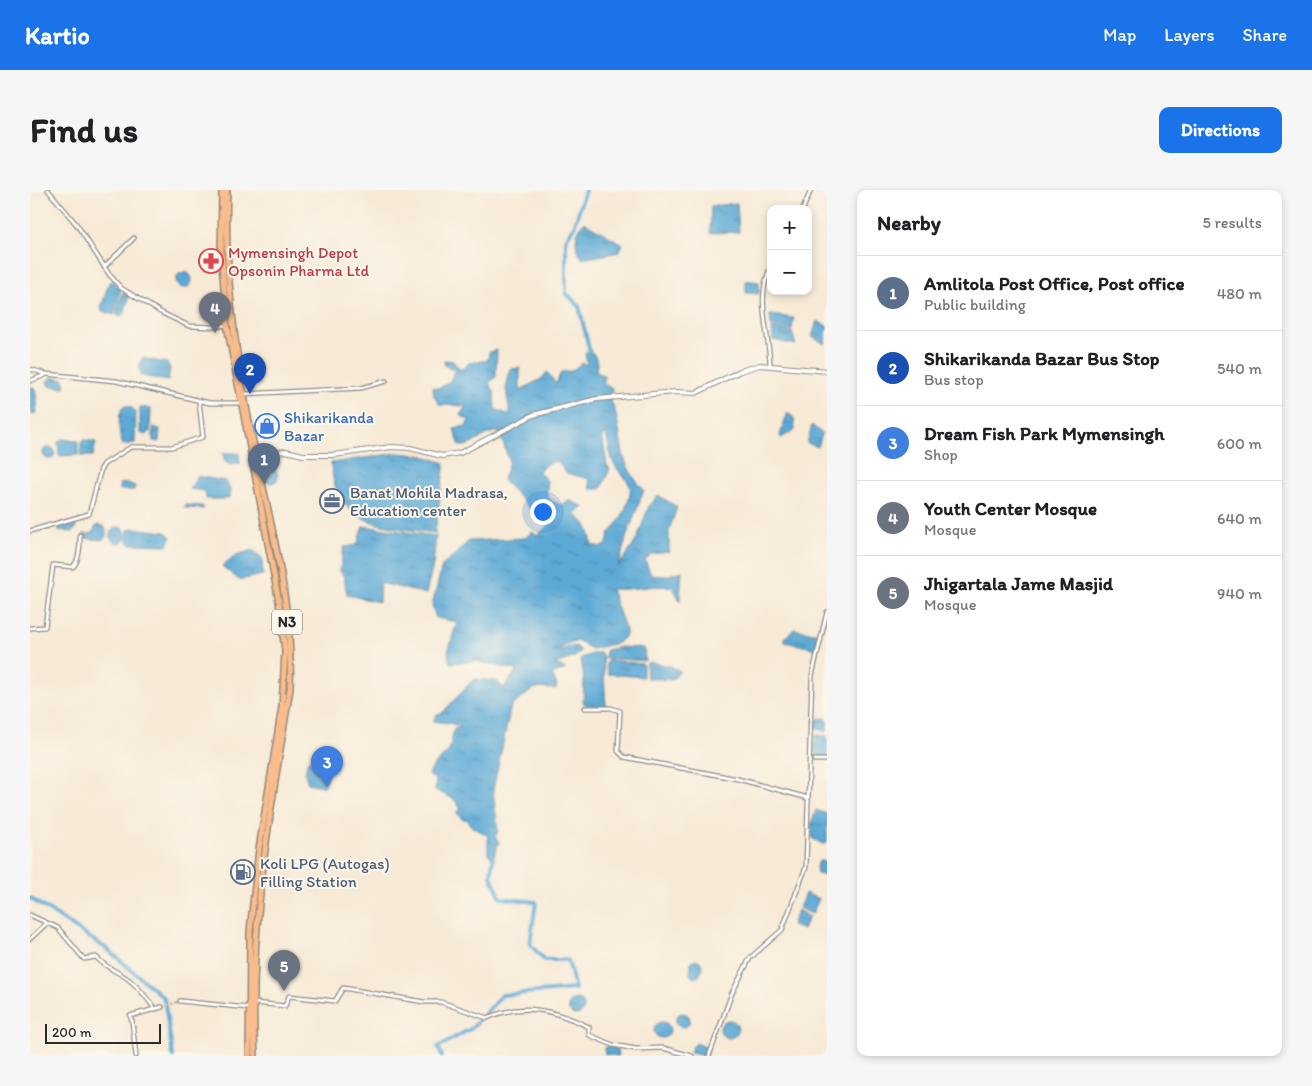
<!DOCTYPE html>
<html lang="en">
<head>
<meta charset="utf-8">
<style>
	body { margin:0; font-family:Itim,sans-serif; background:#f6f6f6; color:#202124 }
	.controls { position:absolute; right:15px; top:15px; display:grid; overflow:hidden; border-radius:10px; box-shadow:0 2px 8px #0003 }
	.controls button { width:45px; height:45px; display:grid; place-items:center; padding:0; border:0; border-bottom:1px solid #e0e0e0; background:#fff; color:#202124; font:25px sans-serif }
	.scale { position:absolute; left:15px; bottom:12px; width:116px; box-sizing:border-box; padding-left:5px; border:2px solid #2b2b2b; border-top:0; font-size:14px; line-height:18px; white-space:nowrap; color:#2b2b2b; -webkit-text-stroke:4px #fbf7ec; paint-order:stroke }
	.you { position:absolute; left:512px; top:321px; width:18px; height:18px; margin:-12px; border:4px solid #fff; border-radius:50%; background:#1a73e8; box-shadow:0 0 0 8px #1a73e833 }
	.badge { display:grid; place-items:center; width:32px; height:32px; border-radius:50%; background:#1a73e8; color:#fff; font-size:16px; font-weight:700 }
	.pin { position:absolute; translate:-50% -41px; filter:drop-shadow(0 1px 2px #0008) }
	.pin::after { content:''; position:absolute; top:26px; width:18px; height:15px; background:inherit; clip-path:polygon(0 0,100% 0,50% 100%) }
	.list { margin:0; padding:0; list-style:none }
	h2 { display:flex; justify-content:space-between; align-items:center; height:65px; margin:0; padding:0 20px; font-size:21px }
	h2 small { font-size:16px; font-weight:400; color:#757577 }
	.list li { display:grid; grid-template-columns:32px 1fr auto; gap:15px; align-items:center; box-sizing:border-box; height:75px; padding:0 20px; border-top:1px solid #e0e0e0 }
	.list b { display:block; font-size:19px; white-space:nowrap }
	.list p { margin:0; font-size:16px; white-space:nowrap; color:#757577 }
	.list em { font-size:16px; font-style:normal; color:#757577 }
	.map { position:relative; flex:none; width:797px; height:866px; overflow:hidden; border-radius:10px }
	header { display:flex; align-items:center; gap:30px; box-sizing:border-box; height:70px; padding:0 25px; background:#1a73e8; color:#fff }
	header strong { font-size:24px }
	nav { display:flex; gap:28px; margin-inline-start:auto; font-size:18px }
	.intro { display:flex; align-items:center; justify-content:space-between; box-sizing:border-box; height:120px; padding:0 30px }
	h1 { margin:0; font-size:35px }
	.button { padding:12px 22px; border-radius:10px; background:#1a73e8; color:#fff; font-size:18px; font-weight:700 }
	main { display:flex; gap:30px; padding:0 30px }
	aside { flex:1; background:#fff; border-radius:10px; box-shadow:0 2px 8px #0003 }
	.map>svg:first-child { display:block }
	.water { fill:url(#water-ripples); stroke:#446a80; fill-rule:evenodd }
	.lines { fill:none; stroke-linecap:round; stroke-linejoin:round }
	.canal { stroke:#5ca9d5; stroke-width:4 }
	.minor-tunnel { stroke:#cec4b4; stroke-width:3; stroke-dasharray:3 1.5; stroke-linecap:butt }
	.minor-casing { stroke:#918a80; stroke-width:5.5 }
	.tertiary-casing { stroke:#918a80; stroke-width:6 }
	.trunk-casing { stroke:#918a80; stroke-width:8 }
	.minor { stroke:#fff; stroke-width:3 }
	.tertiary { stroke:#fff; stroke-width:4 }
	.trunk { stroke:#f9bc8a; stroke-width:5 }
	.labels { text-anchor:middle; stroke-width:4; stroke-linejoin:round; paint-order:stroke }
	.shield { fill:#fbf7ec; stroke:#696865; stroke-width:1 }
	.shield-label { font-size:15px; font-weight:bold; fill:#2b2b2b }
	.health-label { font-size:16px; fill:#be3a42; stroke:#fbf7ec; text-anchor:start }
	.shop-label { font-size:16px; fill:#366cbe; stroke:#fbf7ec; text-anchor:start }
	.service-label { font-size:16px; fill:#4e5e75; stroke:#fbf7ec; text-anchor:start }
</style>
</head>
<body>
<header>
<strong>Kartio</strong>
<nav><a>Map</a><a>Layers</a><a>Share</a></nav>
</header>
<div class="intro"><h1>Find us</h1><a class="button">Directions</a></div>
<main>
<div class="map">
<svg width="797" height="866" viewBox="0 0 797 866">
	<defs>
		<pattern id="water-ripples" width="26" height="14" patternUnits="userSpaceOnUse" patternTransform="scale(1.25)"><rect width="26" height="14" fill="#5ca9d5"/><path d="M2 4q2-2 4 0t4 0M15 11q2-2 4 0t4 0" fill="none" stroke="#4c8aad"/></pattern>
	</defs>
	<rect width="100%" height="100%" fill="#fbf7ec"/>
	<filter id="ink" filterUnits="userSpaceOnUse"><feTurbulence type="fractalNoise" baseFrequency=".02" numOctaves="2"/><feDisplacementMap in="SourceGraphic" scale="10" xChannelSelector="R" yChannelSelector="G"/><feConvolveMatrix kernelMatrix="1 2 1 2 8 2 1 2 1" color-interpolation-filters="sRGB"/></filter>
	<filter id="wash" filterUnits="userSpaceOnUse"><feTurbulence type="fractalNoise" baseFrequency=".0096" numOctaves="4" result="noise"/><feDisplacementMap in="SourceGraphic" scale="20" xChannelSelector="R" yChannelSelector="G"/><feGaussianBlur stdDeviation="1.12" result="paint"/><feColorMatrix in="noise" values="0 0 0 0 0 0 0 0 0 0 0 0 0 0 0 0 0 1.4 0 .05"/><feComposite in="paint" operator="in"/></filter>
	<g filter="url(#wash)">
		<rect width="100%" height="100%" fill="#f7ead6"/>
		<path class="water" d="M 707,13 L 709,42 L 680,43 L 681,16 Z
			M 554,32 L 593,54 L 589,62 L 553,69 C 543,55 544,45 554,32 Z
			M146 90a8 8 0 1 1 16 0a8 8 0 1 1-16 0Z
			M 716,90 L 729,92 L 729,104 L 716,103 Z
			M 79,92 L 83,92 L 91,98 L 84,125 L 72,121 L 71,118 Z
			M 92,103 L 99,106 L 95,123 L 90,127 L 86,124 Z
			M 740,125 L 764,128 L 762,140 L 741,136 Z
			M 787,131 L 797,136 L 795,154 L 782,147 Z
			M 742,138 L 762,142 L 766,155 L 743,150 Z
			M 467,160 L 466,187 L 459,193 L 464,201 L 465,219 L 480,225 L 476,199 L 480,179 L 490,178 L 490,200 L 511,189 L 517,182 L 526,194 L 531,182 L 541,181 L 552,173 L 557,175 L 555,162 L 563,163 L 568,172 L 566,178 L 568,183 L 574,185 L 574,194 L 583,199 L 579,209 C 589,220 589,253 595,270 C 599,281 606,291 614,300 L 596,348 L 589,376 L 606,351 L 619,316 L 628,305 L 647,317 L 639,341 L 639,362 L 622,364 L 615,370 L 621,385 L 635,386 L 652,381 L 650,411 L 643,397 C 621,394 602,401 581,399 L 597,444 L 588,453 L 562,459 L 547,451 L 522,461 L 546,456 L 551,461 L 545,467 L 525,474 L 536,479 L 522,485 L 527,495 L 526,499 L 505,498 L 481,516 L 463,600 L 468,641 L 465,647 L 469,652 L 463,669 L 458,664 L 458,646 L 440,635 L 437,629 L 432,629 L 426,622 L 431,619 L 424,609 L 405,600 L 406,590 L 398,585 L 404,575 L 419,561 L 424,539 L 431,537 C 422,532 413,533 403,531 L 407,524 L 412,523 L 444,489 L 467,491 L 474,498 L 487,480 L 446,471 L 420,473 L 418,462 L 427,432 L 406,428 L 402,416 L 412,376 L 439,351 L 495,348 L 502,342 L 508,345 L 520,334 L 516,328 L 507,326 L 473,290 L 479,271 L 470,243 C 456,238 445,258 430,256 L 424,239 L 436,236 L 439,230 L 430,225 L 436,216 L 410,215 L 404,206 L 403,197 L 410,198 L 421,190 L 424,179 L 415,176 L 414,170 L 423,171 L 431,180 L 439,173 L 458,170 L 459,162 ZM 576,244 C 578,253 580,265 584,274 C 588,282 597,288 600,296 C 603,308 588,337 579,343 L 577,354 L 571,357 L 562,355 C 560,342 557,331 545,325 L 554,317 L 539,310 L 531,315 C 517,309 515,307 518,292 L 509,282 L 516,274 L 528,271 L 536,283 L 559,289 L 560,299 L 571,299 L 580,279 L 577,275 L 572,245 Z
			M 112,168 L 137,173 L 140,178 L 138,191 L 112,186 L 109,179 Z
			M 23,187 L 34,189 L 35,195 L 33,198 L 18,195 L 17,191 Z
			M 0,197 L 4,197 C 7,205 9,217 5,224 L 1,225 Z
			M 96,216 L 101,217 L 106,222 L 105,253 L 93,255 C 88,246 88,226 92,218 Z
			M 110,217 L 121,219 L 120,242 L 116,245 L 110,243 Z
			M 758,222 L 764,228 L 765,240 L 751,248 L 750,245 Z
			M 782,235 L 792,244 L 788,257 L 777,253 Z
			M 123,237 L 130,239 L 129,252 L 123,251 Z
			M 32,249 L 48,251 L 48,265 L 29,266 L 28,252 Z
			M 55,250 L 66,252 L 63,266 L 51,266 L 51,252 Z
			M13 263a6 6 0 1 1 12 0a6 6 0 1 1-12 0Z
			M 193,263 L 209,263 L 210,274 L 200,275 L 194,271 Z
			M 367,263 L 391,265 L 415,273 L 405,343 C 354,336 305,337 301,273 Z
			M234 286a7 7 0 1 1 14 0a7 7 0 1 1-14 0Z
			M 167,286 L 195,291 L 200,299 L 200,307 L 194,309 L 176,309 L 175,301 L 160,299 Z
			M 98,293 L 105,296 L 104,300 L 90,300 L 89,294 Z
			M 156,315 L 173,316 L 174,319 L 154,318 Z
			M 42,333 L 46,334 L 46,339 L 42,342 L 28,340 L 30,334 Z
			M 68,335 L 74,336 L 76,340 L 76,347 L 72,350 L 52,348 L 54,344 L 63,343 L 65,337 Z
			M 333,336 L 406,346 L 403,375 L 396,404 L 350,393 L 349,412 L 317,405 L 314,387 L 310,381 L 314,357 L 327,355 Z
			M80 345a8 8 0 1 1 16 0a8 8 0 1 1-16 0Z
			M 102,338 L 136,342 L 141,347 L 138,355 L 100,354 L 97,351 L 98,340 Z
			M 223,360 L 232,368 L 233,385 L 209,390 L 192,376 L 206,365 Z
			M 764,439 L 789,444 L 787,459 L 755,452 L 754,449 Z
			M 590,457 L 614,458 L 615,471 L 575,468 L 576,460 Z
			M 565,463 L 571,463 L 573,467 L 576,517 L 555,515 L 553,512 L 554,489 L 551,468 Z
			M 578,470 L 613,474 L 613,487 L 578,484 L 576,475 Z
			M 620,472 L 640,476 L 650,481 L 642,490 L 617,488 L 616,474 Z
			M 794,528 L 797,529 L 797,542 L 785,538 L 784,530 Z
			M 786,545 L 797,546 L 797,568 L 787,566 L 784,555 Z
			M 281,569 L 293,571 L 300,578 L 294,597 L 278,593 L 275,584 L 277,571 Z
			M 786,620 L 797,624 L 797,653 L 793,654 L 783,649 L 781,635 Z
			M 789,671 L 797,671 L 797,686 L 787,684 L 786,677 Z
			M 775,703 L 789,709 L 782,724 L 769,718 Z
			M 768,720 L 779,727 L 773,740 L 761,735 Z
			M 667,770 L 670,771 L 673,778 L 669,786 L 664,788 L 660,785 L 661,772 Z
			M538 817a8 8 0 1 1 16 0a8 8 0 1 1-16 0Z
			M646 830a7 7 0 1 1 14 0a7 7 0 1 1-14 0Z
			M690 839a9 9 0 1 1 18 0a9 9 0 1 1-18 0Z
			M624 840a8 8 0 1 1 16 0a8 8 0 1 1-16 0Z
			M 666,853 L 678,858 L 678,863 L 675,866 L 661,863 L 661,858 Z
			M 578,856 L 587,859 L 588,866 L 575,864 L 574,858 Z"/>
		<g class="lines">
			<path class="canal" d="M 555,0 L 544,37 L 536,49 L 536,103 L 549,116 L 560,163
				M 0,708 L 77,759 L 134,808 L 143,866
				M 412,866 L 408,857 L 442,838 L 472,805 L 545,799 L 538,770 L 514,770 L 500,754 L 506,712 L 471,708 L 461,686 L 463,669"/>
		</g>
	</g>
	<g filter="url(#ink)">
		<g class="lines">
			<path class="minor-tunnel" d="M 132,817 L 150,811"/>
			<defs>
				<path id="minor" d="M 18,0 L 47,35 L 79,84 L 91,98 L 132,123 L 159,136 L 183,137 L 197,135
					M 773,19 L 781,0
					M 74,77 L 104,48
					M 740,174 C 739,141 725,107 741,77
					M 0,179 L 16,184 L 86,191 L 180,213 L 212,213
					M 0,191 L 15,185
					M 215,204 L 331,198 L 356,191
					M 0,341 L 59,324 L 71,279 L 74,274 L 101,257 L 142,257 L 173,247 L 169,211
					M 0,438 L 15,437 L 23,375 L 43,377 C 50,369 50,355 50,345
					M 555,518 L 581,518 L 590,521 L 588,561 L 594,567 L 708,589 L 778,608
					M 784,570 L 797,570
					M 0,725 L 28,738 L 54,769 L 66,767 C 74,776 82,779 92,785 C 106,793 116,807 125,819
					M 0,749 L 17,733
					M 150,811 L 218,818
					M 224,813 L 255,816 L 259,806 L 305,811 L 313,798 L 394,812 L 411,812 L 457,828 C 494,812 524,820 559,837 L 559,845 L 583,855 L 606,859 L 633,858 L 662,866
					M 106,866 L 102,831 L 100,826 L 132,817
					M 679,866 L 702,803 L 720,768 L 752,740 L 776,677 L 782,486 L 797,422"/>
				<path id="tertiary" d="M 226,265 L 256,261 L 273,265 L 304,265 L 361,257 L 380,258 L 412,266 L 430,263 L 503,225 L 567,209 L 645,202 L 666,203 L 710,181 L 730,175 L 797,181"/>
				<path id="trunk" d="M 192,0 L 191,62 L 197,135 L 249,412 L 255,461 L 252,517 L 229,659 L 220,741 L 219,866
					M 197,0 C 194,80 204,159 220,237 C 237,322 264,412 260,499 C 240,620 218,742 225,866"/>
			</defs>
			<use href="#minor" class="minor-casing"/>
			<use href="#tertiary" class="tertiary-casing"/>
			<use href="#trunk" class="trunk-casing"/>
			<use href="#minor" class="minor"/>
			<use href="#tertiary" class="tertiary"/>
			<use href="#trunk" class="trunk"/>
		</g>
	</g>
	<defs>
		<symbol id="pharmacy-ring" viewBox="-11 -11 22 22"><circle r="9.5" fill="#fbf7ec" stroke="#e0444e" stroke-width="1.5"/><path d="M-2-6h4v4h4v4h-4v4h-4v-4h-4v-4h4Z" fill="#e0444e"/></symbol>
		<symbol id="shop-ring" viewBox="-11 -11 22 22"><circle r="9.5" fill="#fbf7ec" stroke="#3f7fe0" stroke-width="1.5"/><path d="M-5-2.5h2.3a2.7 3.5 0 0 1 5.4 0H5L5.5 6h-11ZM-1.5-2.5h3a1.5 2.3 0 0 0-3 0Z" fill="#3f7fe0"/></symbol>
		<symbol id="office-ring" viewBox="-11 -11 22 22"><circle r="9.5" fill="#fbf7ec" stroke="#5c6f8a" stroke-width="1.5"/><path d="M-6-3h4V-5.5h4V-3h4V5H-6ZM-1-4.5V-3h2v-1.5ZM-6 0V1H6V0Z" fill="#5c6f8a"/></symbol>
		<symbol id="fuel-ring" viewBox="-11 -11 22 22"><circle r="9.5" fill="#fbf7ec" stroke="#5c6f8a" stroke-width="1.5"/><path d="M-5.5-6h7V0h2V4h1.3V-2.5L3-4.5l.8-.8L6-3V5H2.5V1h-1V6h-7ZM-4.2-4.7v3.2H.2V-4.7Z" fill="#5c6f8a"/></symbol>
	</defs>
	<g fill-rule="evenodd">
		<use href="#pharmacy-ring" x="167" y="57" width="28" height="28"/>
		<use href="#shop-ring" x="223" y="222" width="28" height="28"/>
		<use href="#office-ring" x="288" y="297" width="28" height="28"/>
		<use href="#fuel-ring" x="199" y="668" width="28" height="28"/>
	</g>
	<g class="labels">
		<rect class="shield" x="242" y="419.5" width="30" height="25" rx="4"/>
		<g class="shield-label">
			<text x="257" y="437">N3</text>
		</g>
		<g class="health-label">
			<text x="198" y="68">Mymensingh Depot<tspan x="198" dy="18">Opsonin Pharma Ltd</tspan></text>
		</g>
		<g class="shop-label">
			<text x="254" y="233">Shikarikanda<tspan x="254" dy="18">Bazar</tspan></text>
		</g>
		<g class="service-label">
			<text x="320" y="308">Banat Mohila Madrasa,<tspan x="320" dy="18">Education center</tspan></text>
			<text x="230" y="679">Koli LPG (Autogas)<tspan x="230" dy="18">Filling Station</tspan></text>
		</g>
	</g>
</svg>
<div class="controls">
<button>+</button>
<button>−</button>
</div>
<div class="scale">200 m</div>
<div class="you"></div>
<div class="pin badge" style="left:234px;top:294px;background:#5c6f8a">1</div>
<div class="pin badge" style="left:220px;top:204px;background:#1a4fb4">2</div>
<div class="pin badge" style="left:297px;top:597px;background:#3f7fe0">3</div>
<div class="pin badge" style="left:185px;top:143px;background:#6b7280">4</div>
<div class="pin badge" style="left:254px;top:801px;background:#6b7280">5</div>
</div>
<aside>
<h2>Nearby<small>5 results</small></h2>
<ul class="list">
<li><span class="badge" style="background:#5c6f8a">1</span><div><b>Amlitola Post Office, Post office</b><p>Public building</p></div><em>480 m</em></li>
<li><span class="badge" style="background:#1a4fb4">2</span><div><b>Shikarikanda Bazar Bus Stop</b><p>Bus stop</p></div><em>540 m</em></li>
<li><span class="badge" style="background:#3f7fe0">3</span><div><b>Dream Fish Park Mymensingh</b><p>Shop</p></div><em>600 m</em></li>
<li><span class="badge" style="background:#6b7280">4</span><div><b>Youth Center Mosque</b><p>Mosque</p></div><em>640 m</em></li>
<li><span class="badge" style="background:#6b7280">5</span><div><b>Jhigartala Jame Masjid</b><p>Mosque</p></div><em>940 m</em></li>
</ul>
</aside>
</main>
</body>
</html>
